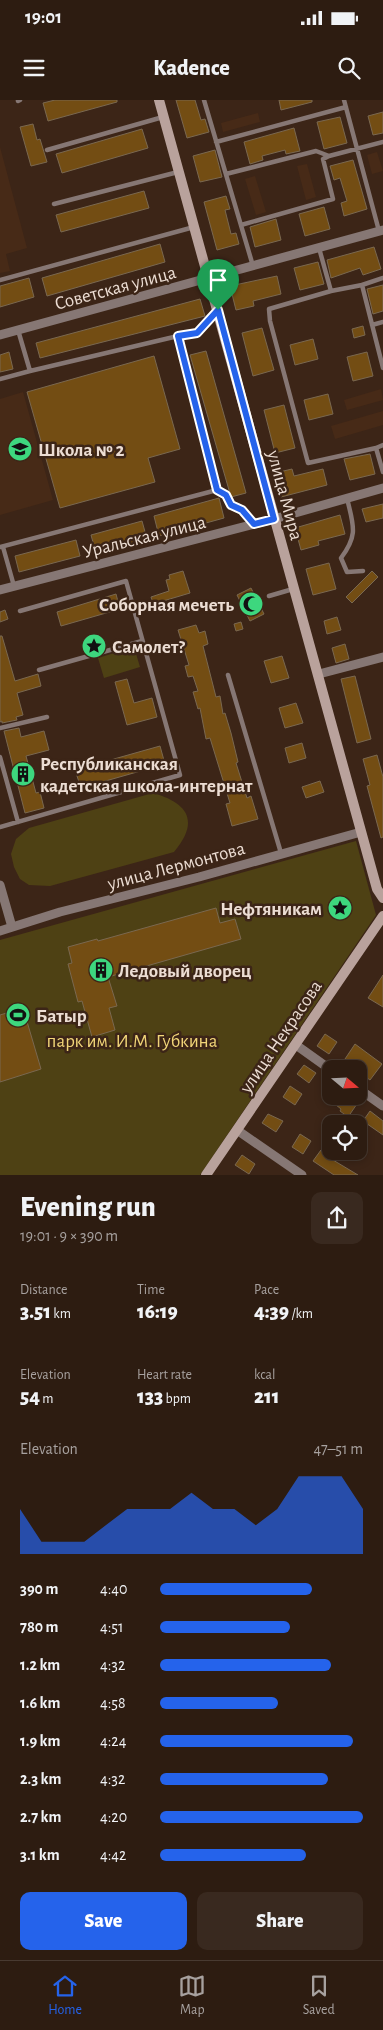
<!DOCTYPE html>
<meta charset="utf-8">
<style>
body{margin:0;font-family:"Alegreya Sans",sans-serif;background:#39291f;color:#f1f3f6;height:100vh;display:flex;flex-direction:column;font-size:19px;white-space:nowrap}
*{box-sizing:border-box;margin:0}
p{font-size:16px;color:#a7a19f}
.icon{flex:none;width:28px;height:28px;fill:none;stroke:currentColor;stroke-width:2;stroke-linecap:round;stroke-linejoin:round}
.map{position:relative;height:1075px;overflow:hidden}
.panel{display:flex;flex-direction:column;background:#2d1c11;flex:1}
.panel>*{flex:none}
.needle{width:32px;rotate:109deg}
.buttons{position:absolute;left:322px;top:960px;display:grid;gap:10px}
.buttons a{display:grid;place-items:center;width:45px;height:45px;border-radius:10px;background:#2d1c11;box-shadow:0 2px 8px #0003,0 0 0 1px #483a31;font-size:25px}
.pin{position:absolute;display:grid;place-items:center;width:42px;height:42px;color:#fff;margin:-51px -21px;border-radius:50% 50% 50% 0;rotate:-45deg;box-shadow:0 0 5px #0007}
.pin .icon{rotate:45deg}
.round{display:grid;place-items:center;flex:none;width:52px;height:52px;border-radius:10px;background:#39291f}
.summary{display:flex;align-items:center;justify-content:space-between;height:85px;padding:0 20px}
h1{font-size:28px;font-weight:800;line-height:38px}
.figures{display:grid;grid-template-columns:repeat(3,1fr);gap:8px;height:85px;padding:5px 20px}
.figures div{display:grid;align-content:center}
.figures b{font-size:21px;font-weight:800}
.figures small{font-size:14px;font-weight:400}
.figures p{font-size:14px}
.chart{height:140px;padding:10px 20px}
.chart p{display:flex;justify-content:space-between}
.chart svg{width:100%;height:90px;margin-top:5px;fill:#2563eb;opacity:.7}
.button{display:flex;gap:10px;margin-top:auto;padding:10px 20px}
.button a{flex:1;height:58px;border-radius:10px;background:#2563eb;color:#fff;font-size:20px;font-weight:800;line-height:58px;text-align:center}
.button a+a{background:#39291f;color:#f1f3f6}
ul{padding:0 20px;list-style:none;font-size:16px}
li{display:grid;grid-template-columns:80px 60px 1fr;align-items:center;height:38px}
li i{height:12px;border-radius:6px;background:#2563eb}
.status{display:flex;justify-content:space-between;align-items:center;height:35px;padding:0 25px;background:#2d1c11;direction:ltr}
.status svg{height:14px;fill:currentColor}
header{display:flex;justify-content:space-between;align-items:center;height:65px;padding:0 20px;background:#2d1c11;font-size:22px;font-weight:800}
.tab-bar{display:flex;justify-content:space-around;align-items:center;height:70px;border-top:1px solid #483a31;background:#2d1c11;font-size:14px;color:#a7a19f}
.tab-bar a{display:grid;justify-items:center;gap:2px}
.tab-bar .on{color:#2563eb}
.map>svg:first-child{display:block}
.built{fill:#472a17}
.green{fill:#4e4114}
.building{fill:#734d13;stroke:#7a6850}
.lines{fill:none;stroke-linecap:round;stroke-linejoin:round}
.lane{stroke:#867774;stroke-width:4.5}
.street{stroke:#867774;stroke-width:9}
.secondary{stroke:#b9a29c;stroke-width:10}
.route-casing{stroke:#fff;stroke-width:10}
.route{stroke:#2563eb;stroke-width:6}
.labels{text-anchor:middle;stroke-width:5;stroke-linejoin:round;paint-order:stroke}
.street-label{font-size:19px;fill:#ecddd3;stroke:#3c2517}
.poi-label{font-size:19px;font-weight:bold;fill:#ecddd3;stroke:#3c2517;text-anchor:start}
.park-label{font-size:19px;fill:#f1d578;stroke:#3c2517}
</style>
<div class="status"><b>19:01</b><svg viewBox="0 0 49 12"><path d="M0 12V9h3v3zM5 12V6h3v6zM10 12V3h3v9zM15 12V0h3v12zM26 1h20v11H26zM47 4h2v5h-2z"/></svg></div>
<header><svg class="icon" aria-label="menu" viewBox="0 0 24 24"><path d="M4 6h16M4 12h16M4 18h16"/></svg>Kadence<svg class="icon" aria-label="search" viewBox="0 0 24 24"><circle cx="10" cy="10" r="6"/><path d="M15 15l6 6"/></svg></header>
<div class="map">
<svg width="383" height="1075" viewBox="0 0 383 1075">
<rect width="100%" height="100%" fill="#3c2517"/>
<path class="built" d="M258,13L260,22L223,32L221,23Z
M0,47L27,148L6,154L10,171L0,173Z
M377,52L383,71L372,74L367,55Z
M307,64L316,97L306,100L297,66Z
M255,76L266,112L256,115L245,79Z
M381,289L383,300L347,310L344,300Z
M23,292L53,400L0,415V299Z
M383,311V325L335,339L331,326Z"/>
<path class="green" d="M134,547L140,567L104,578L98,558Z
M153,693C188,703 200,721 174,752L50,786L29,785L20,779L14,767L11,754L16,739L29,728Z
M356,741L376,815L200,1075H0V840Z"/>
<path class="building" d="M55,0H117V2L48,21L43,3Z
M176,0H195L201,20L205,19L209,32L187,38Z
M279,0H312V2L281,10Z
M383,12V33L373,35L368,16Z
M340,17L347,43L324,49L317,22Z
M33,24L37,40L40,39L47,62L31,66L20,27Z
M294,28L300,51L286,54L285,50L262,56L263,60L250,64L244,42Z
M142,29L148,48L62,73L56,54Z
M215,50L222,77L200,82L193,56Z
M353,60L367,109L344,116L341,103L347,101L340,78L334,80L330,66Z
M144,91L149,108L61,132L56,115Z
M226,96L230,109L225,110L231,134L236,133L239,144L217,150L204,102Z
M324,107L330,129L305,136L299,114Z
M276,119L281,140L255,147L250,127Z
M160,144L165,162L47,196L42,178Z
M374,147L381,169L363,175L360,168L331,178L327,160Z
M318,162L324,184L300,190L294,168Z
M277,176L281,194L253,201L254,206L236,210L230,186Z
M29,178L34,197L0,207V186Z
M383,185V211L373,214L367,189Z
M200,199L205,216L40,258L36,243Z
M363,226L365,235L354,238L352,229Z
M262,228L274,270L253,276L242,233Z
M313,239L318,259L295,265L290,245Z
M206,251L246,393L231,397L190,255Z
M9,252L13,269L0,272V255Z
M367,252L373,276L353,281L347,257Z
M154,256L180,349L148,358L155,382L60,408L27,292Z
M328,294L333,314L309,320L304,300Z
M284,305L295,348L275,353L264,310Z
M370,354L375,374L350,380L344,359Z
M292,369L294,376L323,369L327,385L281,397L275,373Z
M219,398L224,418L159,436L154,416Z
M383,404V418L366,422L362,409Z
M340,415L345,434L318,441L319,445L301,450L295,428Z
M142,421L147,439L96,453L91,435Z
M76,440L80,456L19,472L15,456Z
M329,463L336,489L313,495L306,469Z
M183,471L190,493L153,504L151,497L169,491L166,480L170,479L169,475Z
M372,471L378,477L352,503L346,497Z
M251,488L264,514L250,521L237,495Z
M116,494L120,509L61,526L57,512Z
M5,510L8,519L0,522V512Z
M337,517L341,530L327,534L324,521Z
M241,522L243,529L236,531L234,524Z
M196,525L199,533L205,531L208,544L203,546L216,597L220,596L223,614L225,613L231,633L238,662L236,663L247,698L251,696L258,719L232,726L226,704L230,703L210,638L206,639L200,608L198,609L193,592L198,591L193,576L188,577L185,566L189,565L178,530Z
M0,536H2L15,581L38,574L41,586L17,593L23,615L16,617L17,620L2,623V621L0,622Z
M345,544L349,559L336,563L332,548Z
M282,556L289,578L271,583L264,561Z
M355,576L371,639L357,643L341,579Z
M127,579L134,603L152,598L157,617L127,625L115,582Z
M296,603L303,623L285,628L279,608Z
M19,628L21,637L44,631L49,650L26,656L36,693L40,692L44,708L25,713L4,631Z
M302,643L306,658L289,663L285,648Z
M160,646L165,664L81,688L75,670Z
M377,655L383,677V737L381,738L367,686L370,685L363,659Z
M320,681L324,692L306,698L302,687Z
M216,808L220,823L235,819L241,839L108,877L117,906L109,908L115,930L92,937L82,901L78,902L68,864L72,863L68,847L97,839L98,841Z
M383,875V907L368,898Z
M23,908L41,969L0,982V915Z
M325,934L337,942L329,954L317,946Z
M355,944L382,964L370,980L359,972V969L352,968L343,962Z
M304,965L316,973L309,983L297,974Z
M290,986L302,994L295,1005L283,997Z
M325,996H352L359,1001L348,1017L340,1011L341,1009Z
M370,1011L383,1021V1035L363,1021Z
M268,1014L283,1021L276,1032L262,1023Z
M300,1034L311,1041L303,1054L292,1047Z
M321,1050L333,1060L358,1075H334L313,1061Z
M242,1055L255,1064L249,1074L235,1065Z"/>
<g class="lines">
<path class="lane" d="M204,0L253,166
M344,0L379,131
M18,1L20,0
M216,42L346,7
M47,50L163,17
M226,74L316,51L329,56L383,42
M54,104L178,72
M241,125L333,99L323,59L329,56
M319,148L331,191L269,209L270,221L308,363L376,348L383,372
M0,180L194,127
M362,185L383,178
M331,191L362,185L383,268
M372,225L383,222
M178,236L197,233L217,212
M0,279L30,271
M376,348L383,345
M217,390L226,395L231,405L242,410L254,424
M347,398C353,425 359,434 341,458L347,472L363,471
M0,447L217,390L178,236L30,271L18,230
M3,447L14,486
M269,496L293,489
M39,570L142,541
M228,575L281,753
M0,628L47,617
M0,657L18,722
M0,727L180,675L126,481L20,511"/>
<path class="street" d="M0,235L383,130
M0,490L274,419L383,388
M319,574L383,557
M0,785L12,827
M0,831L60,812L199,777L361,732
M296,945L331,970
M359,989L383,1006
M237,1030L302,1075"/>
<path class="secondary" d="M159,0L377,789L383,798
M206,1075L383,816"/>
</g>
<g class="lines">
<defs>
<path id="route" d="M218,210L274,419L254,424L242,410L231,405L226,395L217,390L178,236L197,233Z"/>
</defs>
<use href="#route" class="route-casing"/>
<use href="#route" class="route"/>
</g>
<defs>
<symbol id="school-disc" viewBox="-11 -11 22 22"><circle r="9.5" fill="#3dd77e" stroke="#3c2517"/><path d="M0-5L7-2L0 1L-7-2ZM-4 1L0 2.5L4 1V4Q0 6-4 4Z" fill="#111"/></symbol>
<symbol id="mosque-disc" viewBox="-11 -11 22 22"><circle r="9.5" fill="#3dd77e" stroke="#3c2517"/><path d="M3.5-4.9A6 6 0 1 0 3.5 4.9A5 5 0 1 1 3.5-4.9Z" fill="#111"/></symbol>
<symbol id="sight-disc" viewBox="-11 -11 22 22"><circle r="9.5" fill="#3dd77e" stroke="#3c2517"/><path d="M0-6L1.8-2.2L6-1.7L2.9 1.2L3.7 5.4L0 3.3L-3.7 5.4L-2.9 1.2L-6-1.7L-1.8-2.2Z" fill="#111"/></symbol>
<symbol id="building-disc" viewBox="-11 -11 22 22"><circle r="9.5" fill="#3dd77e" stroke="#3c2517"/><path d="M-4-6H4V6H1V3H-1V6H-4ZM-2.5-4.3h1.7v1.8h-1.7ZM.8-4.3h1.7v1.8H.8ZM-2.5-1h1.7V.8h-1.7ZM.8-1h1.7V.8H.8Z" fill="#111"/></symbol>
<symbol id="stadium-disc" viewBox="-11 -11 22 22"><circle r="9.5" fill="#3dd77e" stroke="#3c2517"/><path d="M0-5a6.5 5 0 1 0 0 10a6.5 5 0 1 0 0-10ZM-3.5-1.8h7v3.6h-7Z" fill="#111"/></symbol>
</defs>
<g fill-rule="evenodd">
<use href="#school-disc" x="6" y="335" width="28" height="28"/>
<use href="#mosque-disc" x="237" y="490" width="28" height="28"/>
<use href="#sight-disc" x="80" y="532" width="28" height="28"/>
<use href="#building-disc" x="9" y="660" width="28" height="28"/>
<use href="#sight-disc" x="326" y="794" width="28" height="28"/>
<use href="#building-disc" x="87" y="856" width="28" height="28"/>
<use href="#stadium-disc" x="4" y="901" width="28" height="28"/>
</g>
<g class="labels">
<g class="street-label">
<text transform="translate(115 187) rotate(-15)" y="7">Советская улица</text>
<text transform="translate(286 395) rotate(75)" y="7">улица Мира</text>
<text transform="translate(144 436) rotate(-14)" y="7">Уральская улица</text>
<text transform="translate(176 765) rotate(-15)" y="7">улица Лермонтова</text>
<text transform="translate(280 936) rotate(-56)" y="7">улица Некрасова</text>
</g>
<g class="poi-label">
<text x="38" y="356">Школа № 2</text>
<text x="234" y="511" text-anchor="end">Соборная мечеть</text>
<text x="112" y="553">Самолет?</text>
<text x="40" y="670">Республиканская<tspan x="40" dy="22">кадетская школа-интернат</tspan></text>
<text x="322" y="815" text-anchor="end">Нефтяникам</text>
<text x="118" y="877">Ледовый дворец</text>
<text x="36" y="922">Батыр</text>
</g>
<g class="park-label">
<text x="132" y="947">парк им. И.М. Губкина</text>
</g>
</g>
</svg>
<div class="buttons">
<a><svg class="needle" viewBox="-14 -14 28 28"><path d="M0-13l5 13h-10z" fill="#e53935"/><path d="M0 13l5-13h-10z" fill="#a7a19f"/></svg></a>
<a><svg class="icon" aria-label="locate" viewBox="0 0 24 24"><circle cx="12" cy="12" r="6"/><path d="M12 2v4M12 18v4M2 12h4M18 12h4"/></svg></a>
</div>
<div class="pin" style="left:218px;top:210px;background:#1e9e55"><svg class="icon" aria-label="arrive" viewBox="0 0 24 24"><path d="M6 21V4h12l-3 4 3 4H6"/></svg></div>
</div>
<section class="panel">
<div class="summary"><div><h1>Evening run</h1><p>19:01 · 9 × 390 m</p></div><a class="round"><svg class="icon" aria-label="share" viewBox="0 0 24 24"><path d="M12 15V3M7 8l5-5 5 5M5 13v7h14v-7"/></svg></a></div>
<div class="figures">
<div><p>Distance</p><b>3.51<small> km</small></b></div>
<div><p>Time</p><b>16:19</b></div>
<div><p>Pace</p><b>4:39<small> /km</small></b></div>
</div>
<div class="figures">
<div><p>Elevation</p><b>54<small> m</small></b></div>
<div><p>Heart rate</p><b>133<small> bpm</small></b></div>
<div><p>kcal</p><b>211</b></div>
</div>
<div class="chart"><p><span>Elevation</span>47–51 m</p>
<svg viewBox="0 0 160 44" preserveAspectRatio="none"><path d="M0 44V22L10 38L20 38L30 38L40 30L50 22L60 22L70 22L80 14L90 22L100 22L110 30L120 22L130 6L140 6L150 6L160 22V44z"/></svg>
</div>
<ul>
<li><b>390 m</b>4:40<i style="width:75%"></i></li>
<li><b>780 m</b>4:51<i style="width:64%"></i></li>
<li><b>1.2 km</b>4:32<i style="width:84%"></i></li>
<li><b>1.6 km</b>4:58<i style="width:58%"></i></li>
<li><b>1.9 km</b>4:24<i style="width:95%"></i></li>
<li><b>2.3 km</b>4:32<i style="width:83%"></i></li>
<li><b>2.7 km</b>4:20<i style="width:100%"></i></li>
<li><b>3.1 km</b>4:42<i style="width:72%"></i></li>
</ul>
<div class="button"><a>Save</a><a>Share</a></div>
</section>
<nav class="tab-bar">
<a class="on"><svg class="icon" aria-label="home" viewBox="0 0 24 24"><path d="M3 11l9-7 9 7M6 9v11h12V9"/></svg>Home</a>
<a><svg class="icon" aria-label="map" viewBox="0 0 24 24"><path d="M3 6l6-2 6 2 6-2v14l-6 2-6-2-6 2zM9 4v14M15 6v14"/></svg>Map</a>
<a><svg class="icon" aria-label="saved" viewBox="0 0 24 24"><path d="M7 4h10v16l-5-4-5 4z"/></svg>Saved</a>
</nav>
